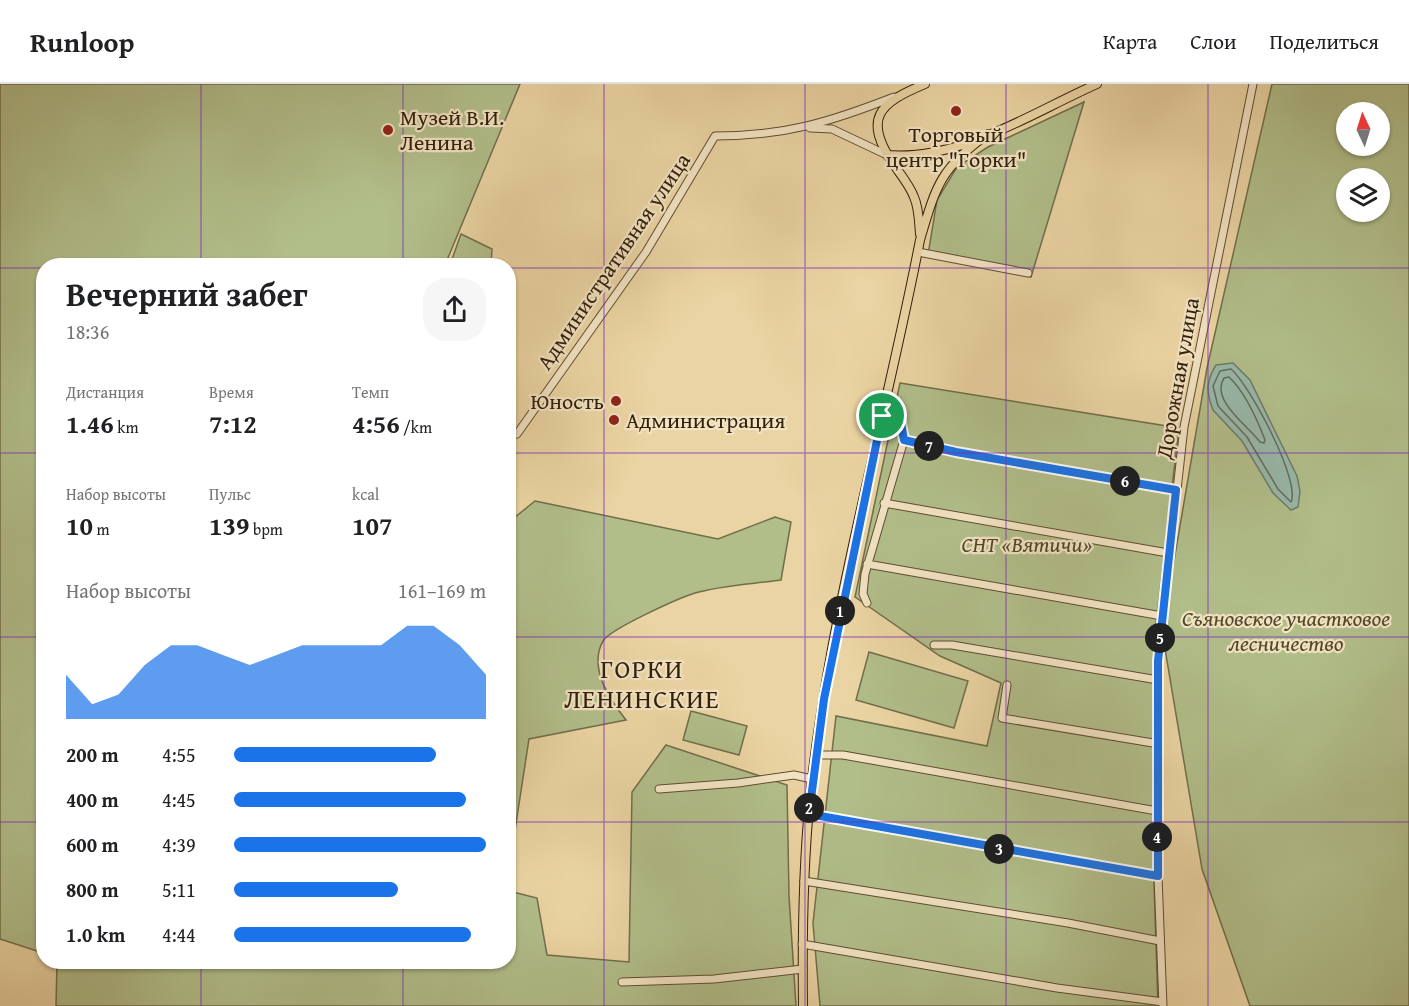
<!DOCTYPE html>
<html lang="ru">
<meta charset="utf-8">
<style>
body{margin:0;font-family:"Gentium Book Plus",serif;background:#f6f6f6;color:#202124;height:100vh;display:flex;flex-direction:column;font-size:22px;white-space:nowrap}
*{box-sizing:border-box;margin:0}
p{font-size:20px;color:#757577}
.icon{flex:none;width:33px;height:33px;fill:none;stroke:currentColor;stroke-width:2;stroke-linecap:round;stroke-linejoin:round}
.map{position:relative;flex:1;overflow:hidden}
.details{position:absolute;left:36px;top:174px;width:480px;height:711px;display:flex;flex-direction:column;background:#fff;border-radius:24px;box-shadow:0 2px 4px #0004}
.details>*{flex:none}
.needle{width:39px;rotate:356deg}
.buttons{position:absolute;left:1336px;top:18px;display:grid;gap:12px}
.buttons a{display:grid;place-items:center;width:54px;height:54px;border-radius:50%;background:#fff;box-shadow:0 2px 4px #0004;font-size:30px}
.pin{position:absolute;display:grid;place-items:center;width:51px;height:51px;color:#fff;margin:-26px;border:3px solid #fff;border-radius:50%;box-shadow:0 2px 6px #0007}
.km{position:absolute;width:30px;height:30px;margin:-15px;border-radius:50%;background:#222;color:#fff;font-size:16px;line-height:30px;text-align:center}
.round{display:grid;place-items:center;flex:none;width:63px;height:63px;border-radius:24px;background:#f6f6f6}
.head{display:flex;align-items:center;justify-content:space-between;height:102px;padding:0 30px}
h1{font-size:33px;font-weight:600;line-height:45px}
.figures{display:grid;grid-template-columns:repeat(3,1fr);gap:9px;height:102px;padding:6px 30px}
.figures div{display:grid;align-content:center}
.figures b{font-size:26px;font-weight:600}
.figures small{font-size:16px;font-weight:400}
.figures p{font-size:16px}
.chart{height:168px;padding:12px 30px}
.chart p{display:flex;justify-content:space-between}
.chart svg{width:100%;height:108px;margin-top:6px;fill:#1a73e8;opacity:.7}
ul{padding:0 30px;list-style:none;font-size:20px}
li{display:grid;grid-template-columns:96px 72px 1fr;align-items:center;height:45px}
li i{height:15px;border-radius:8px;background:#1a73e8}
header{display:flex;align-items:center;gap:36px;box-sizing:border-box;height:84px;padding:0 30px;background:#fff;border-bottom:2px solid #e0e0e0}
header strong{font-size:28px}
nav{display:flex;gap:33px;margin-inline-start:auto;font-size:21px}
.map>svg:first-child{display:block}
.green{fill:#b1be8a;stroke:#706e4a;stroke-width:1.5;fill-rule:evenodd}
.water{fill:#98b8aa;stroke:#6e7b6a;stroke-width:1.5}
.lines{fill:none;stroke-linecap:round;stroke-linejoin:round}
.shore{stroke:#646c5a;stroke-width:1.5}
.minor-casing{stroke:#5f4c30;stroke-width:9}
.major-casing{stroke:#301f09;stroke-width:10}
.minor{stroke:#f2e3c3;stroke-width:7}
.major{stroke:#ebd4a3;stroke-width:8}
.route-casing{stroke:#fff;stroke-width:12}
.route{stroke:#1a73e8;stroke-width:8}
.grid{fill:none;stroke:#7b2cbf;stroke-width:1.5;stroke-opacity:0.55}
.poi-dot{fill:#8f2418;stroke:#f2e3c3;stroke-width:2}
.labels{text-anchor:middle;stroke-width:4.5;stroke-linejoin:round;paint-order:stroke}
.poi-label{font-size:22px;fill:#301f09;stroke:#f2e3c3;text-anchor:start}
.street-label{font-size:22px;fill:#301f09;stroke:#f2e3c3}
.park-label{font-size:22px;font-style:italic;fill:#504729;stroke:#f2e3c3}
.quarter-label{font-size:26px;letter-spacing:1.5px;fill:#301f09;stroke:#f2e3c3}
</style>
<header>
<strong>Runloop</strong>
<nav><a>Карта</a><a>Слои</a><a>Поделиться</a></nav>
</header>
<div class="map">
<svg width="1409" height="922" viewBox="0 0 1409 922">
<rect width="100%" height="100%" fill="#ebd4a3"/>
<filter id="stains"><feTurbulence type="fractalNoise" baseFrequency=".00333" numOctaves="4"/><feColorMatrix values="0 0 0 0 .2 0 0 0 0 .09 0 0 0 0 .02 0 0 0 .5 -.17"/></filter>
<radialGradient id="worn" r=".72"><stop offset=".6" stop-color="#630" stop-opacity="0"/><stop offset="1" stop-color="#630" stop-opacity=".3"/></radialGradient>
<path class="green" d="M0,0H520L445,181L44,182L43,869L0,855Z
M1272,0H1409V922H1250L1202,785L1162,547L1207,284ZM1347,28H1380V62H1347ZM1347,94H1380V128H1347Z
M1084,18L1031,193L928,171L937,116L957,83L988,63Z
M461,150L492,165L491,181H450Z
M900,299L1179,344L1154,557V797L1158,922H820L813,839L836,632L987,662L1001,599L940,572L855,513Z
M535,417L718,455L775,433L791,438L781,496C753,500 722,501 695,509C679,514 610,545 603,557C588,584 610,616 626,636L529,655L509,785V438Z
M869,568L968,597L954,644L856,616Z
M691,627L747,642L739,671L683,656Z
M666,661L787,701L789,812L796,922H56L57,878H508L509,807L537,814L547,871L629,878L632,708Z"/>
<path class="water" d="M1233,279L1250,296L1297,392L1300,407L1298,423L1291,426L1273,409L1242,357L1213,326C1206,308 1206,297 1216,281Z"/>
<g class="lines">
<path class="shore" d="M1231,285C1249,300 1301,397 1291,418L1278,405L1247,353L1218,322L1213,302L1220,287Z
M1229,293C1245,308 1257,335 1265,356L1264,359L1260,358C1248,342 1210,316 1224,294Z"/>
<defs>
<path id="minor" d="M810,44L832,45L887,71
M918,168L1028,189
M517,350L646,168L715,52C785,52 830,38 894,13
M904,356L956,368L1176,406
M884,419L1168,469
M867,480L1162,532
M867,519L863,510L865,490L904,356L901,339L896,334L882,332
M934,561H952L1158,596
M1007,601L1002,634L1159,660
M816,671H843L1157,727
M659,705L738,699L794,691L812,695
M809,730L1158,792
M804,797L1068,839L1160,857
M802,860L1057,904L1163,918
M622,898L714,895L803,885
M1163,922L1158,792V577L1184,343L1253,0"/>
<path id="major" d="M887,71C961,77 1031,29 1097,0
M920,150C919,138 919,124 914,113C910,102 901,91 894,81C862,34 879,19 925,0
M803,922C802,852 803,783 810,713C830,525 884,342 920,156C936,102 940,84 988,50"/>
</defs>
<use href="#minor" class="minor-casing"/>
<use href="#major" class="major-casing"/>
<use href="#minor" class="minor"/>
<use href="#major" class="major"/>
</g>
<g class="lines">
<defs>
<path id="route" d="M882,332L896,334L901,339L904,356L956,368L1176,406L1158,577V792L809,730L824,615Z"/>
</defs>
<use href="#route" class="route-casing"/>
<use href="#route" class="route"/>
</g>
<path class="grid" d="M201,0V182M403,0V182M604,0V922M805,0V922M1006,0V922M1208,0V922M0,184H44M508,184H1409M0,369H44M508,369H1409M0,553H44M508,553H1409M0,738H44M508,738H1409M201,878V922M403,878V922"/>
<g class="poi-dot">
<circle cx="956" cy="27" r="6"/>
<circle cx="388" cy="46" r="6"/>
<circle cx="616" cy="317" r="6"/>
<circle cx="614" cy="336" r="6"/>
</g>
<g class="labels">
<g class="poi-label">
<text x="400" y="41">Музей В.И.<tspan x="400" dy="25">Ленина</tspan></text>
<text x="956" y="58" text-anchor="middle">Торговый<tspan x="956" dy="25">центр "Горки"</tspan></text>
<text x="604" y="325" text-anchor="end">Юность</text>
<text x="626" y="344">Администрация</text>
</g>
<g class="street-label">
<text transform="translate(613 177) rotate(-56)" y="8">Административная улица</text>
<text transform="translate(1177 294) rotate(-80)" y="8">Дорожная улица</text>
</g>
<g class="park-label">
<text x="1027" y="468">СНТ «Вятичи»</text>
<text x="1286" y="542">Съяновское участковое<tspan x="1286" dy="25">лесничество</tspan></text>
</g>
<g class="quarter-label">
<text x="642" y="594">ГОРКИ<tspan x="642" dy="30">ЛЕНИНСКИЕ</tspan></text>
</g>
</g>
<rect width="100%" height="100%" filter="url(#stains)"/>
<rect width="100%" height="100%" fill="url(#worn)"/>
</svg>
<div class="buttons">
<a><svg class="needle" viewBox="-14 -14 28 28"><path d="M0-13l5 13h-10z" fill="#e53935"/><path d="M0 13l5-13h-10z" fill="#757577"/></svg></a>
<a><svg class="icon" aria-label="layers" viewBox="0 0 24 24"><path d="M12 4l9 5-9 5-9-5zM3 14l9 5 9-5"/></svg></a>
</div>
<div class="pin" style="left:882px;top:332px;background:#1e9e55"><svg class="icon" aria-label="arrive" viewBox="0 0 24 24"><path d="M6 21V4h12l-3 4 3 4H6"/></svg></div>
<b class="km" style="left:840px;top:527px">1</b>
<b class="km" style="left:809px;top:724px">2</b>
<b class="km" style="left:999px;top:765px">3</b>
<b class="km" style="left:1157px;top:753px">4</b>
<b class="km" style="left:1160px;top:554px">5</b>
<b class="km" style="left:1125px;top:397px">6</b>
<b class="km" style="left:929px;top:362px">7</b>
<section class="details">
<div class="head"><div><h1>Вечерний забег</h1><p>18:36</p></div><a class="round"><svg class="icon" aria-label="share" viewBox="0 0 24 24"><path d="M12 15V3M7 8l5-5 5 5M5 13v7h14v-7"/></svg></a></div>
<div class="figures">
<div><p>Дистанция</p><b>1.46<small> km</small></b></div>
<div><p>Время</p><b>7:12</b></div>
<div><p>Темп</p><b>4:56<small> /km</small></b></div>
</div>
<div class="figures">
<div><p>Набор высоты</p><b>10<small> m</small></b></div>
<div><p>Пульс</p><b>139<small> bpm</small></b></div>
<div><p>kcal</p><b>107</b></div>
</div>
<div class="chart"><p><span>Набор высоты</span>161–169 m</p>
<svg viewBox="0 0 160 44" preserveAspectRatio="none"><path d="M0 44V26L10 38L20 34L30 22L40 14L50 14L60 18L70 22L80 18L90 14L100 14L110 14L120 14L130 6L140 6L150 14L160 26V44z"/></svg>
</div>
<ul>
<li><b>200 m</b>4:55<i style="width:80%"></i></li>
<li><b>400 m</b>4:45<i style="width:92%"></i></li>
<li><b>600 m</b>4:39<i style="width:100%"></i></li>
<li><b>800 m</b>5:11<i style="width:65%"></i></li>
<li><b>1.0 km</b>4:44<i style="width:94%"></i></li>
</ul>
</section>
</div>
